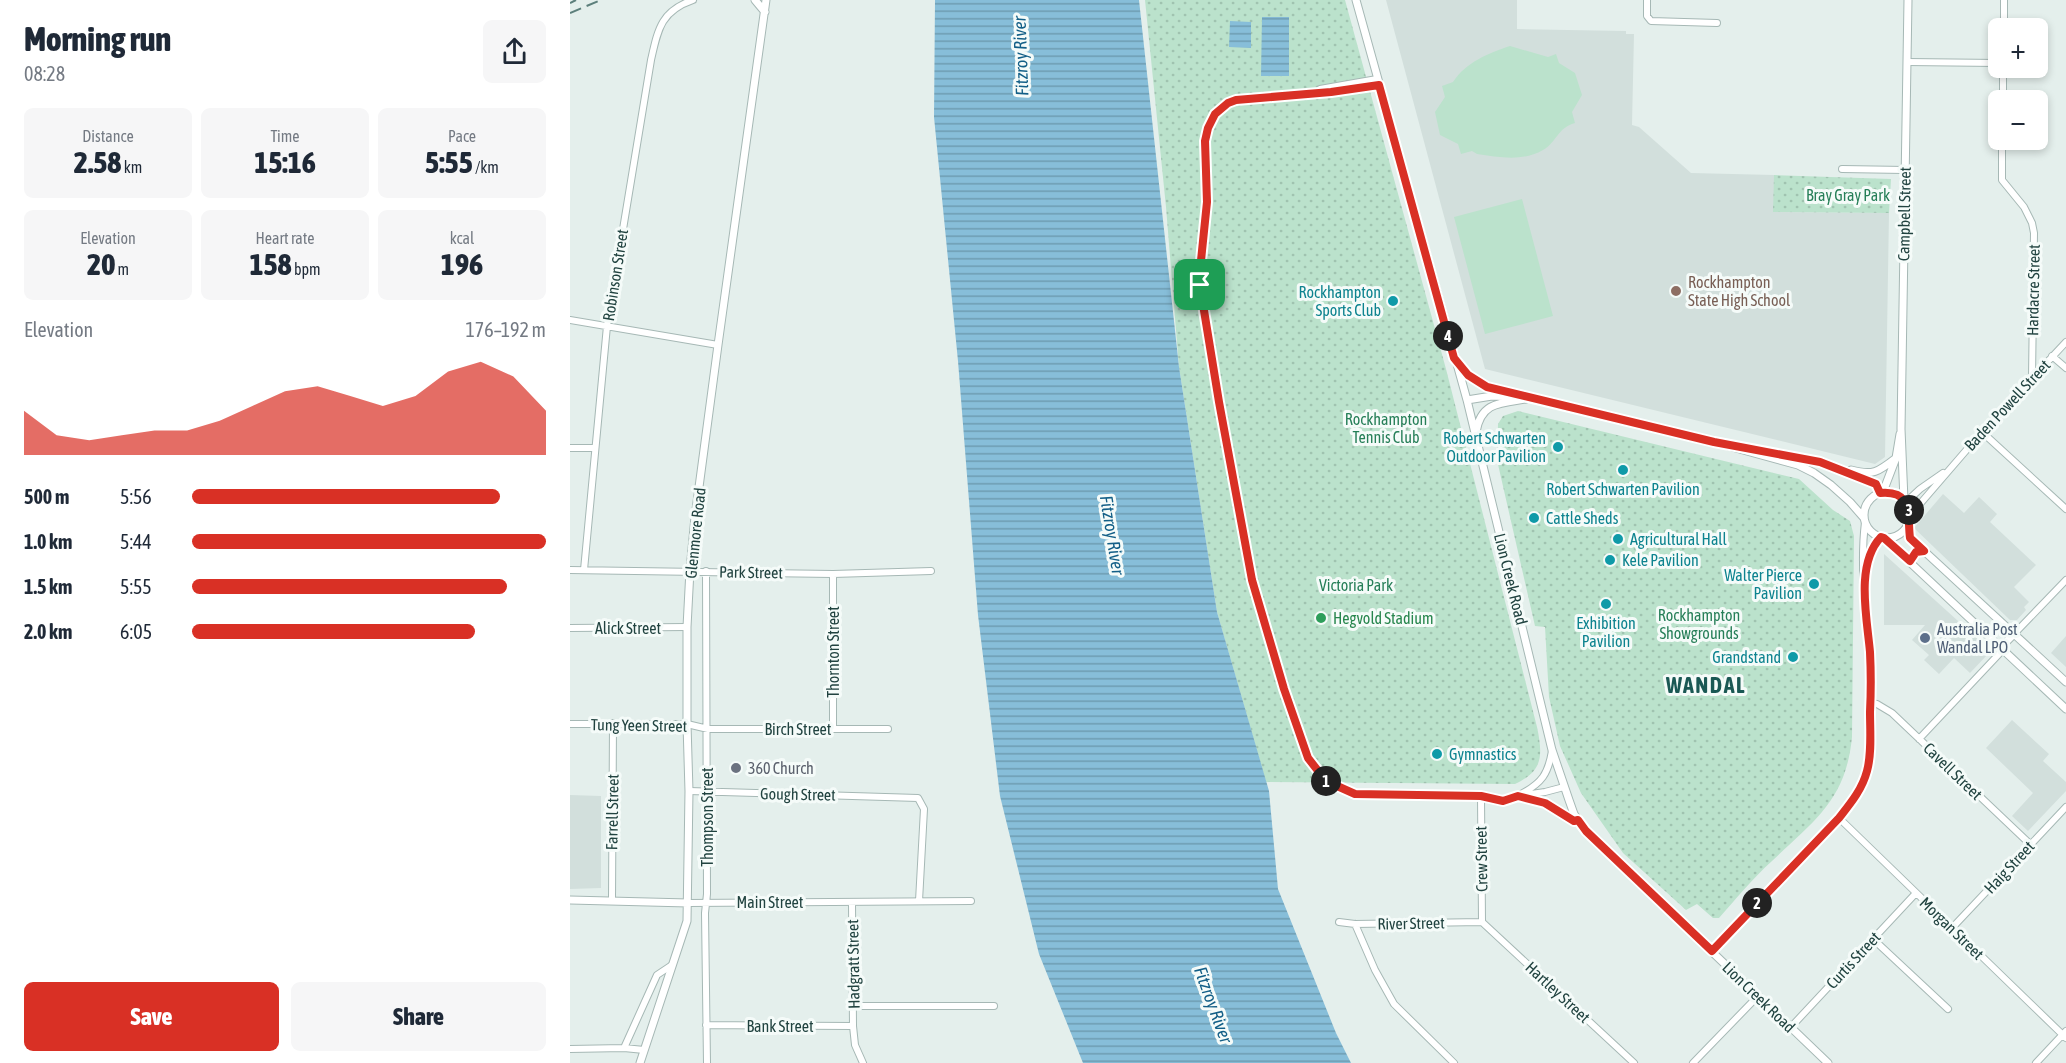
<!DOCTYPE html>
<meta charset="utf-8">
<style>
body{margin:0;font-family:"Asap Condensed",sans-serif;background:#f6f6f7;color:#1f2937;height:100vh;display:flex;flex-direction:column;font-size:22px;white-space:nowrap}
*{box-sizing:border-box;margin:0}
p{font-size:20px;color:#747a83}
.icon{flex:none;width:33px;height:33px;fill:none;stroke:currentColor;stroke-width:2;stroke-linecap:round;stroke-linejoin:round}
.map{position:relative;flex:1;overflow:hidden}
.details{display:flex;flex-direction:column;background:#fff;width:570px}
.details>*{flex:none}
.tools{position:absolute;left:1418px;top:18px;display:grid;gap:12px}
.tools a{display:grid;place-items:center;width:60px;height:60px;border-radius:9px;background:#fff;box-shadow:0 3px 9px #0003;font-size:30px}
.pin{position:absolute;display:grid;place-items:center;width:51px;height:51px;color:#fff;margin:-26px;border-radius:12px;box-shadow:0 3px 9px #0006}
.km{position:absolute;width:30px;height:30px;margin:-15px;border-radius:50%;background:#222;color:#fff;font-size:16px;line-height:30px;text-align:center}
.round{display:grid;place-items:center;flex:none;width:63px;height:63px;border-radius:9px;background:#f6f6f7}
.headline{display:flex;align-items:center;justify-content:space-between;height:102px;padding:0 24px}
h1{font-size:33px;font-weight:800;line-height:45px}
.stats{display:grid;grid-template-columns:repeat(3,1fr);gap:9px;height:102px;padding:6px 24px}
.stats div{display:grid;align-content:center;border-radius:9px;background:#f6f6f7;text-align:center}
.stats b{font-size:30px;font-weight:800}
.stats small{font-size:16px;font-weight:400}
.stats p{font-size:16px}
.chart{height:168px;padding:12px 24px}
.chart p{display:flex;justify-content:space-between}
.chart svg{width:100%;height:108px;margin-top:6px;fill:#d93025;opacity:.7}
.cta{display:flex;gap:12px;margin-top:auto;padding:12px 24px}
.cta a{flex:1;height:69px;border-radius:9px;background:#d93025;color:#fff;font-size:24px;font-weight:800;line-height:69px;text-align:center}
.cta a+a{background:#f6f6f7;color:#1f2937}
ul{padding:0 24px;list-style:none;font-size:20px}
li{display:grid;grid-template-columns:96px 72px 1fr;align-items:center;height:45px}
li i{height:15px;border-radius:8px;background:#d93025}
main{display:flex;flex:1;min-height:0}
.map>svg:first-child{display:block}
.built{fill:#d2dfdc}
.grass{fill:#bbe2cc}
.park{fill:url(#park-dots)}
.water{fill:url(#water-rules)}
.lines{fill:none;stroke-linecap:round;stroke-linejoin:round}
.minor-casing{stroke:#a6b8b5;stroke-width:8}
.tertiary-casing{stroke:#a6b8b5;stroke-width:9}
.minor{stroke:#fff;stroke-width:6}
.tertiary{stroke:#fff;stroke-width:7}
.rail{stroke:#5c7f7b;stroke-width:2;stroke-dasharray:12 6;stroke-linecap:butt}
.route-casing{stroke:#fff;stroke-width:12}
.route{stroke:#d93025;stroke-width:8}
.education-dot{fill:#8d6e63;stroke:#f5fbf9;stroke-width:2}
.culture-dot{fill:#0f9aa8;stroke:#f5fbf9;stroke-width:2}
.leisure-dot{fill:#2e9e5b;stroke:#f5fbf9;stroke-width:2}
.service-dot{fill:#5c6f8a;stroke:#f5fbf9;stroke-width:2}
.worship-dot{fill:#6b7280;stroke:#f5fbf9;stroke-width:2}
.labels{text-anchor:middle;stroke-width:6;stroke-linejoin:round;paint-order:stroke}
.park-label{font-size:16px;fill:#267f58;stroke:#f5fbf9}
.street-label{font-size:16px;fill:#214340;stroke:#f5fbf9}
.education-label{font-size:16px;fill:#785e54;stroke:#f5fbf9;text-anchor:start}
.culture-label{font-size:16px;fill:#0d838f;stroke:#f5fbf9;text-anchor:end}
.leisure-label{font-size:16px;fill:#27864d;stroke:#f5fbf9;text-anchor:start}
.service-label{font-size:16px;fill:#4e5e75;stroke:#f5fbf9;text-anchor:start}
.worship-label{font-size:16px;fill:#5b616d;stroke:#f5fbf9;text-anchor:start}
.water-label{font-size:18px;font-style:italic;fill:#135f87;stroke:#f5fbf9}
.district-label{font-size:22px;font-weight:bold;letter-spacing:1.5px;fill:#1a5854;stroke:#f5fbf9}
</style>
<main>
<section class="details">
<div class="headline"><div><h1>Morning run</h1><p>08:28</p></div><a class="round"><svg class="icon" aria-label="share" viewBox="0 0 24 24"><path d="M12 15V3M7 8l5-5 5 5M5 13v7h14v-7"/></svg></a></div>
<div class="stats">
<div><p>Distance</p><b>2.58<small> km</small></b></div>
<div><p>Time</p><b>15:16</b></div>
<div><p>Pace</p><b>5:55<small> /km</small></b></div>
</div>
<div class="stats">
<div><p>Elevation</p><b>20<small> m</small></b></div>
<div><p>Heart rate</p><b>158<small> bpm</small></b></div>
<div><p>kcal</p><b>196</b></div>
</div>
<div class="chart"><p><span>Elevation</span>176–192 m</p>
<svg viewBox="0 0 160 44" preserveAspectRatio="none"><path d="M0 44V26L10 36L20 38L30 36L40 34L50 34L60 30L70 24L80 18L90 16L100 20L110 24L120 20L130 10L140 6L150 12L160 26V44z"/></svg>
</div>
<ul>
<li><b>500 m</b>5:56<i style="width:87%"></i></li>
<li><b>1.0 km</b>5:44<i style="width:100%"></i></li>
<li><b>1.5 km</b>5:55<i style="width:89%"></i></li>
<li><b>2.0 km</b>6:05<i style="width:80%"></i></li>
</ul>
<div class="cta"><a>Save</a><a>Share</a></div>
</section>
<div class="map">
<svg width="1496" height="1063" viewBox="0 0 1496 1063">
<defs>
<pattern id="park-dots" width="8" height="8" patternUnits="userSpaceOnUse" patternTransform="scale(1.5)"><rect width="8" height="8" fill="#bbe2cc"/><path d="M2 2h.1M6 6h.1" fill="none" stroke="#a0c3b0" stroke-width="1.8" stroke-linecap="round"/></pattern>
<pattern id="water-rules" width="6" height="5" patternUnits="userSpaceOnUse" patternTransform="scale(1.5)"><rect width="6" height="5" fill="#87bed9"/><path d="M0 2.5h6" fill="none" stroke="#6e9cb1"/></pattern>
</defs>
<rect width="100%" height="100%" fill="#e4efec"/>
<path class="built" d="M816,0H947V29L1056,31V34H1064L1062,125L1069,127L1121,173L1204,175V212L1319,213L1315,457L1305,464L915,369Z
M1373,494L1394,513L1409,497L1427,514L1420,522L1466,565L1444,587L1459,602L1454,607L1456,610L1447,620H1440L1344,528Z
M1314,554L1419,649V653L1400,673L1384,658L1369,674L1354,660L1359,655L1342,640L1355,625H1314Z
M1496,636V667L1481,653Z
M1442,720L1479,754L1473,761L1496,782V791L1458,831L1442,816L1463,793L1416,748Z
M0,795L31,796V888L0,889Z"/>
<path class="grass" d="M940,46L978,57L986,54L989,63L1005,73L1012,95L1002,112L1005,123C987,128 987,142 973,150C952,162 929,157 907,154L902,151L891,154L888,144L870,135L865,112L875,97L872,86L883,82C896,62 919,53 940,46Z
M952,199L983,316L915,334L884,217Z"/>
<path class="park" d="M575,0H775L876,369L967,727C973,756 973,771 945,784L696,782L647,612L609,367L596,207Z
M1204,175L1321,179L1319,213L1203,212Z
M948,411L1229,479L1263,510L1280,521L1284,536L1282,737C1276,800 1245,820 1202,861C1183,878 1166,899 1149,918H1143L1127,904L1116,910L1053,853L1011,793L990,746L979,697L975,627L965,626L927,460L928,424L933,416Z"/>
<path class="water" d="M365,0H569L609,367L647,612L699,791L708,889L766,1033L781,1063H513L469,954L430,796L408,615L388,361L364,117Z
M692,17H719V76H691Z
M660,21L681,22V48L659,47Z"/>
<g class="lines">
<defs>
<path id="minor" d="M1077,0V16L1081,21L1147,23
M1434,28V0
M1337,62L1428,63
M809,85L761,91L666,100L645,114L638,128L635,141L637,202L629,280L649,402L684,584L714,689L738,757L756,781L785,794L911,796L933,801L948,796L975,792L994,787
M750,89L807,79
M1433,100V68
M1432,140V180L1454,207L1462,223L1464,233L1462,378
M1272,169L1335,170
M0,320L148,345
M1482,356L1496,368
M1412,432L1496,509
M0,448H25
M1336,502L1350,489L1373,473
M1339,520L1343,512L1412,432L1496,342
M1339,561L1346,552L1354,551
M0,570L263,574L361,571
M14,570L37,326L81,60C88,29 91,11 123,0
M136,571L137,894L135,913L137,1063
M1295,580C1299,563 1298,550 1311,537
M0,628L117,627
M1444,634L1496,580
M1300,703L1307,704L1322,713L1461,845
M0,724H117L138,729H318
M263,729V574
M1349,739L1429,654L1431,647
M119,791L348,798L354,809L349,901
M951,794C972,783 978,774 982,751
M911,796L912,922
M955,797L975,803L1004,821L1008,820
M1269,818L1496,1038
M42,900L43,723
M118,903L401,901
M282,903L283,1026L285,1045L293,1063
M769,922L785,924L912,922
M912,922L1064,1063
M785,924L805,970L824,1004L884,1063
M1382,928L1496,807
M1303,939L1378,1009
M1142,951L1269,818C1280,804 1292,789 1297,771C1302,752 1300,731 1300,711C1301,692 1302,671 1300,651C1295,608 1290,565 1295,522
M283,1006H424
M136,1025L283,1026
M1221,1027L1346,893
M54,1048L87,975L102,965
M0,1049L54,1048L74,1050
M1123,1063L1187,997
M1466,1063L1496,1031"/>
<path id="tertiary" d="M185,0L195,12
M786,0L897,400L982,750L999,800L1004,814L1016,831L1258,1063
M888,362L898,374L917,387L1144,442L1228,465L1244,473L1261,485L1280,502L1294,518
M897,400L922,396L944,397
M906,432C911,402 930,403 956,399
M1196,452L1250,462L1306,484L1310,493
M1281,470C1303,476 1308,472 1326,458
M1313,492L1326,458L1330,434
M1294 515a23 23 0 1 1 46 0a23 23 0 1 1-46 0Z
M1334,500L1331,429L1338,0
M1338,523L1340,538L1496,682
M1314,538L1496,709
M1431,647L1444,634
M0,900L118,903
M70,1063L117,921L119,791L117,724V627L120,570L125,517L148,345L196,0"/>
</defs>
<use href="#minor" class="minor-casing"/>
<use href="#tertiary" class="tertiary-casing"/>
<use href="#minor" class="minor"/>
<use href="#tertiary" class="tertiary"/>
<path class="rail" d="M0,3L6,0
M0,13L31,0"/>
</g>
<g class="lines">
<defs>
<path id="route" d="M809,85L884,358L898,375L917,387L1144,442L1250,462L1306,484L1310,493C1344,490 1337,515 1340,538L1354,551L1346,552L1340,561L1314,538L1311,537C1285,564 1297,618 1300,652C1301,672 1301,692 1300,712C1300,731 1302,753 1297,771C1292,790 1280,804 1269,818L1142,951L1016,831L1008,820L1004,821L975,803L948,796L933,801L911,796L785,794L756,781L738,758L714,689L682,580L649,402L629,280L637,202L635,141L638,128L645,114L658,103L666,100L761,92Z"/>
</defs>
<use href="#route" class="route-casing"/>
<use href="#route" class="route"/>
</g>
<circle class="education-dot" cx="1106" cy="291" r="6"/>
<g class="culture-dot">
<circle cx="823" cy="301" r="6"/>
<circle cx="988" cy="447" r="6"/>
<circle cx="1053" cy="470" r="6"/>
<circle cx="964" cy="518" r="6"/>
<circle cx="1048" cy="539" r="6"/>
<circle cx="1040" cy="560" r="6"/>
<circle cx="1244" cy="584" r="6"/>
<circle cx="1036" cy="604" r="6"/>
<circle cx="1223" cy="657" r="6"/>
<circle cx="867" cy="754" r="6"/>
</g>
<circle class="leisure-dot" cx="751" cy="618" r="6"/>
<circle class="service-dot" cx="1355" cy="638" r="6"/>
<circle class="worship-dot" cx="166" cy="768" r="6"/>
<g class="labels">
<g class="park-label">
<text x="1278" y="201">Bray Gray Park</text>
<text x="816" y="425">Rockhampton<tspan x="816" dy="18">Tennis Club</tspan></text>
<text x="786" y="591">Victoria Park</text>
<text x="1129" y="621">Rockhampton<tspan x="1129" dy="18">Showgrounds</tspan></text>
</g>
<g class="street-label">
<text transform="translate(1334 214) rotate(-89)" y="6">Campbell Street</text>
<text transform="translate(45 275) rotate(-81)" y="6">Robinson Street</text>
<text transform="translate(1463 290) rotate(-89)" y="6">Hardacre Street</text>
<text transform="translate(1437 405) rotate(-47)" y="6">Baden Powell Street</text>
<text transform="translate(125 533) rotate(-84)" y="6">Glenmore Road</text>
<text transform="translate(181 572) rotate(1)" y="6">Park Street</text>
<text transform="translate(941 579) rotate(76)" y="6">Lion Creek Road</text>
<text x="58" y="634">Alick Street</text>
<text transform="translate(263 652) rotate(-90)" y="6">Thornton Street</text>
<text transform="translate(69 725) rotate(1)" y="6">Tung Yeen Street</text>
<text x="228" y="735">Birch Street</text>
<text transform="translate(1383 771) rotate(44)" y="6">Cavell Street</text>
<text transform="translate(228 794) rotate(1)" y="6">Gough Street</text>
<text transform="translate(42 812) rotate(-89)" y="6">Farrell Street</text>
<text transform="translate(137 817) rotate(-90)" y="6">Thompson Street</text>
<text transform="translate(911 859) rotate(-91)" y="6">Crew Street</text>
<text transform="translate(1439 867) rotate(-47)" y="6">Haig Street</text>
<text x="200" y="908">Main Street</text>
<text transform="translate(841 923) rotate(-1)" y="6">River Street</text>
<text transform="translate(1382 928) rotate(44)" y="6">Morgan Street</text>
<text transform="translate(1283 960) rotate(-47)" y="6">Curtis Street</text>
<text transform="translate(283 964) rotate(-91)" y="6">Hadgratt Street</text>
<text transform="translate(988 992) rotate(43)" y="6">Hartley Street</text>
<text transform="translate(1189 997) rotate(44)" y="6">Lion Creek Road</text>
<text x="210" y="1032">Bank Street</text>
</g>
<g class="education-label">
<text x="1118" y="288">Rockhampton<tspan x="1118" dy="18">State High School</tspan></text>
</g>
<g class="culture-label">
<text x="811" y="298">Rockhampton<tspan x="811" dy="18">Sports Club</tspan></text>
<text x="976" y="444">Robert Schwarten<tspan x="976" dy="18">Outdoor Pavilion</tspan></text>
<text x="1053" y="495" text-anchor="middle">Robert Schwarten Pavilion</text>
<text x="976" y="524" text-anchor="start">Cattle Sheds</text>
<text x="1060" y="545" text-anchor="start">Agricultural Hall</text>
<text x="1052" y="566" text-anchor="start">Kele Pavilion</text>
<text x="1232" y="581">Walter Pierce<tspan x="1232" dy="18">Pavilion</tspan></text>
<text x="1036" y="629" text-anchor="middle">Exhibition<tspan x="1036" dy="18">Pavilion</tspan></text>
<text x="1211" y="663">Grandstand</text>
<text x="879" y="760" text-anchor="start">Gymnastics</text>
</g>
<g class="leisure-label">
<text x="763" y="624">Hegvold Stadium</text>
</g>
<g class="service-label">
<text x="1367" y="635">Australia Post<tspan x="1367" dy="18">Wandal LPO</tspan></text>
</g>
<g class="worship-label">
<text x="178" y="774">360 Church</text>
</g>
<g class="water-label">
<text transform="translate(451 56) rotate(-92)" y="6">Fitzroy River</text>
<text transform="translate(542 535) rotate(81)" y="6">Fitzroy River</text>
<text transform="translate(643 1005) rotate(70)" y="6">Fitzroy River</text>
</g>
<g class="district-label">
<text x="1136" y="693">WANDAL</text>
</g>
</g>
</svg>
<div class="tools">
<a>+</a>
<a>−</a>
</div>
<div class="pin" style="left:630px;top:285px;background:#1e9e55"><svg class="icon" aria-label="arrive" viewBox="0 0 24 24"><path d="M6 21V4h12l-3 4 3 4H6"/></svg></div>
<b class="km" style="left:756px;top:781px">1</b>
<b class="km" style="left:1187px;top:903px">2</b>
<b class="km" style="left:1339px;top:510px">3</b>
<b class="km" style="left:878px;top:336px">4</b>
</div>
</main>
